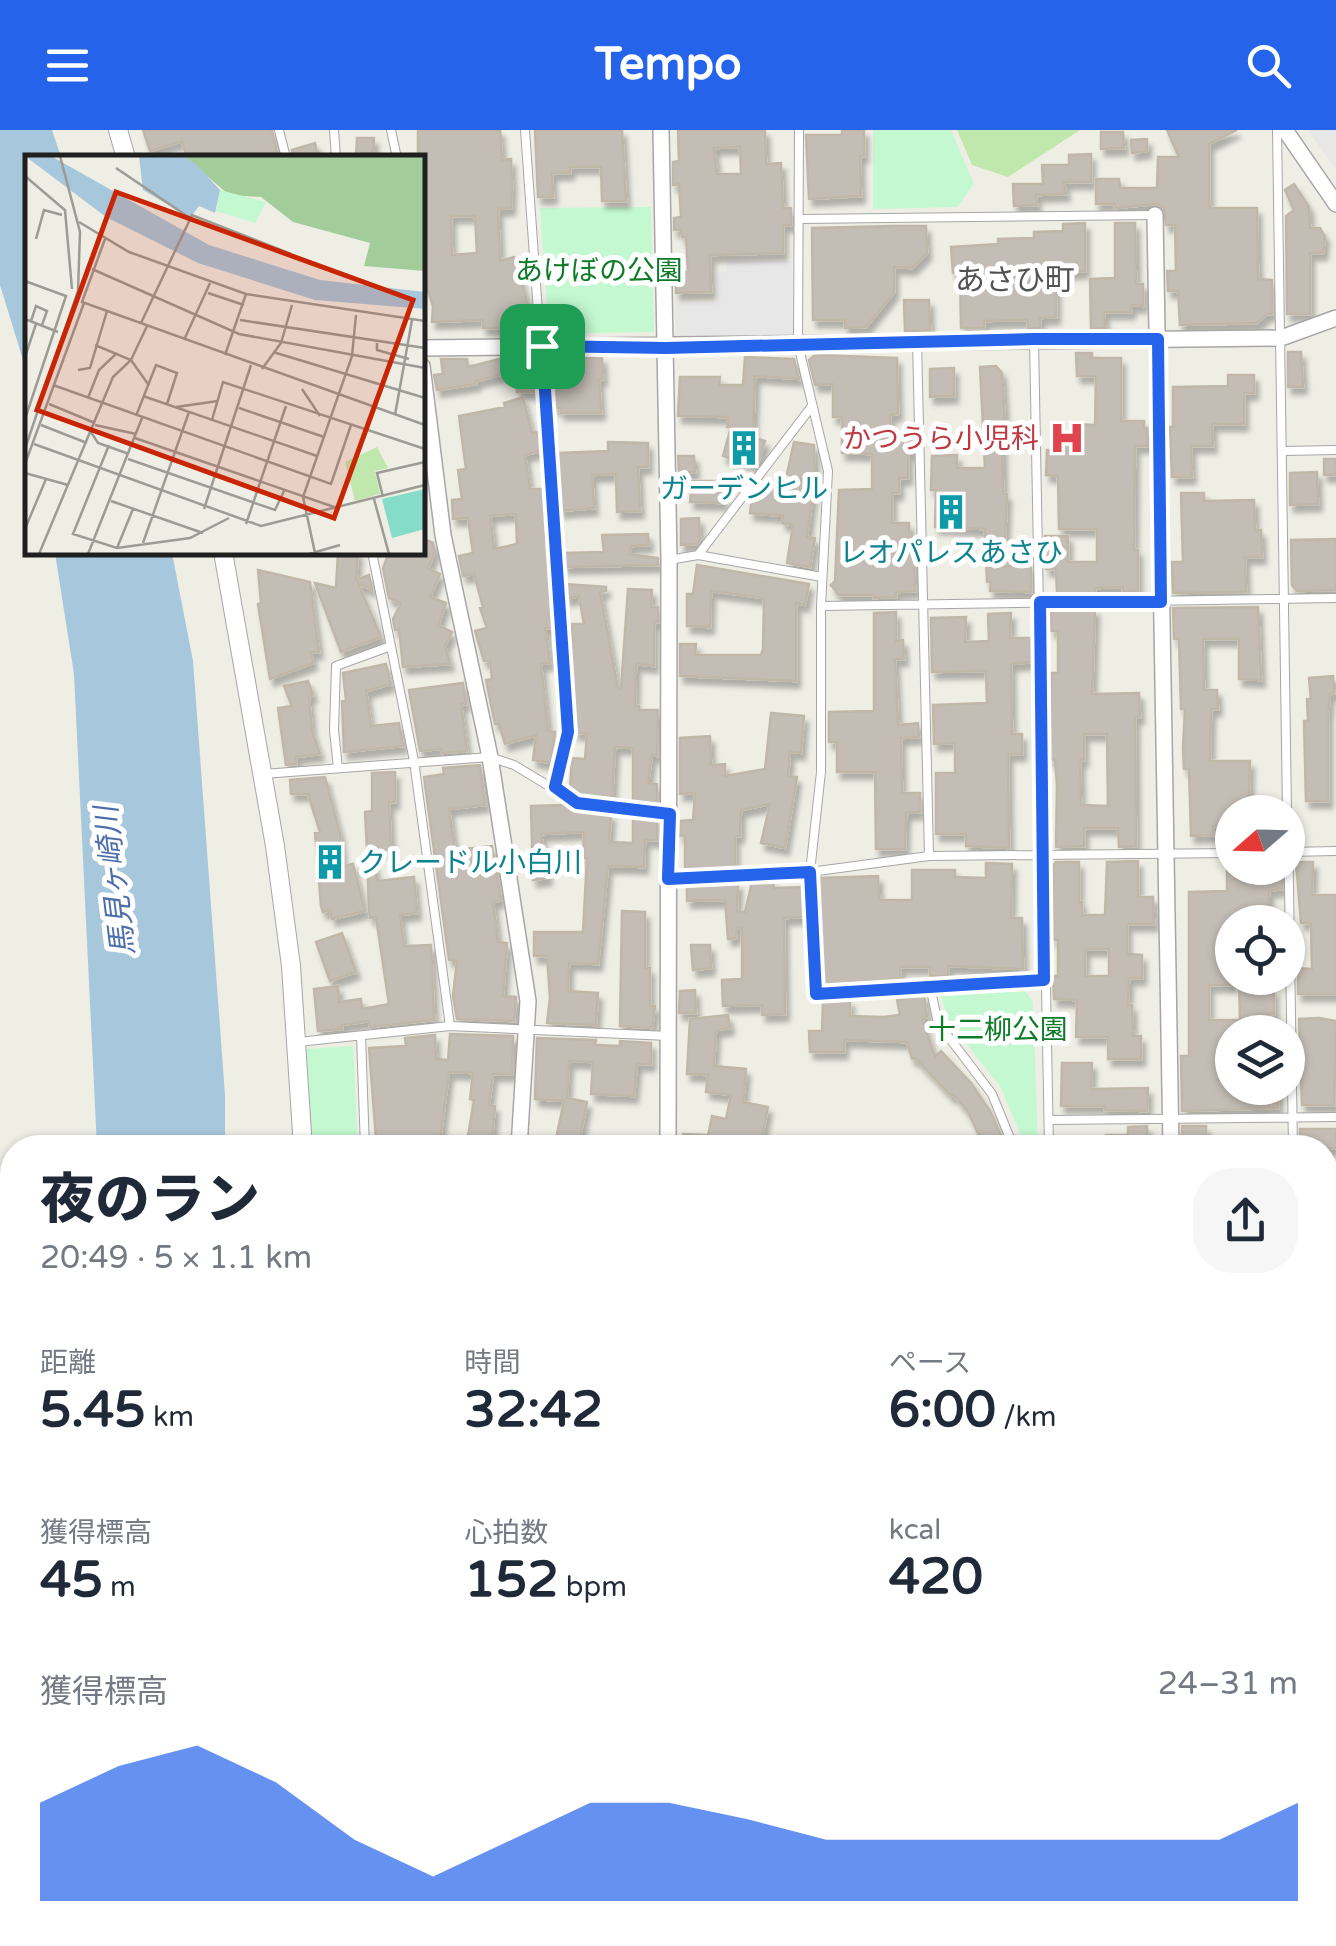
<!DOCTYPE html>
<html lang="ja">
<meta charset="utf-8">
<style>
body{margin:0;font-family:"Varela Round","Noto Sans JP",sans-serif;background:#f6f6f7;color:#1f2937;height:100vh;display:flex;flex-direction:column;font-size:38px;white-space:nowrap}
*{box-sizing:border-box;margin:0}
p{font-size:32px;color:#747a83}
.icon{flex:none;width:55px;height:55px;fill:none;stroke:currentColor;stroke-width:2;stroke-linecap:round;stroke-linejoin:round}
.map{position:relative;flex:1;overflow:hidden}
.panel{position:absolute;left:0px;top:1005px;width:1338px;height:812px;display:flex;flex-direction:column;background:#fff;border-radius:40px 40px 0 0;box-shadow:0 2px 8px #0004}
.panel>*{flex:none}
.needle{width:65px;rotate:250deg}
.buttons{position:absolute;left:1215px;top:665px;display:grid;gap:20px}
.buttons a{display:grid;place-items:center;width:90px;height:90px;border-radius:50%;background:#fff;box-shadow:0 2px 8px #0004;font-size:50px}
.pin{position:absolute;display:grid;place-items:center;width:85px;height:85px;color:#fff;margin:-42px;border-radius:20px;box-shadow:0 5px 15px #0006}
.round{display:grid;place-items:center;flex:none;width:105px;height:105px;border-radius:40px;background:#f6f6f7}
.head{display:flex;align-items:center;justify-content:space-between;height:170px;padding:0 40px}
h1{font-size:55px;font-weight:800;line-height:75px}
.figures{display:grid;grid-template-columns:repeat(3,1fr);gap:15px;height:170px;padding:10px 40px}
.figures div{display:grid;align-content:center}
.figures b{font-size:50px;font-weight:800}
.figures small{font-size:28px;font-weight:400}
.figures p{font-size:28px}
.chart{height:280px;padding:20px 40px}
.chart p{display:flex;justify-content:space-between}
.chart svg{width:100%;height:180px;margin-top:10px;fill:#2563eb;opacity:.7}
header{display:flex;justify-content:space-between;align-items:center;height:130px;padding:0 40px;background:#2563eb;color:#fff;font-size:45px;font-weight:800}
.map>svg:first-child{display:block}
.grass{fill:#c0e8ac}
.park{fill:#c3f8d0}
.parking{fill:#e7e7e7}
.water{fill:#a7c7dc}
.building{fill:#c4bdb5;stroke:#c1b7a8;stroke-width:2.5;fill-rule:evenodd;filter:url(#shadow)}
.lines{fill:none;stroke-linecap:round;stroke-linejoin:round}
.minor-tunnel{stroke:#c5c5bd;stroke-width:15;stroke-dasharray:15 8;stroke-linecap:butt}
.service-casing{stroke:#a6a6a6;stroke-width:10}
.minor-casing{stroke:#a6a6a6;stroke-width:18}
.tertiary-casing{stroke:#a6a6a6;stroke-width:20}
.trunk-casing{stroke:#d62948;stroke-width:28}
.service{stroke:#fff;stroke-width:8}
.minor{stroke:#fff;stroke-width:15}
.tertiary{stroke:#fff;stroke-width:18}
.trunk{stroke:#efb898;stroke-width:25}
.trunk-bridge-casing{stroke:#d62948;stroke-width:28;stroke-linecap:butt}
.trunk-bridge{stroke:#efb898;stroke-width:25}
.route-casing{stroke:#fff;stroke-width:20}
.route{stroke:#2563eb;stroke-width:12}
.labels{text-anchor:middle;stroke-width:10;stroke-linejoin:round;paint-order:stroke}
.park-label{font-size:28px;fill:#0e7b29;stroke:#fff}
.health-label{font-size:28px;fill:#be3a42;stroke:#fff;text-anchor:end}
.culture-label{font-size:28px;fill:#0d838f;stroke:#fff}
.neighbourhood-label{font-size:30px;fill:#525252;stroke:#fff}
.water-label{font-size:30px;font-style:italic;fill:#4d6dac;stroke:#fff}
.inset-road{fill:none;stroke:#9c9b96;stroke-width:2.5}
.view{fill:#c82505;fill-opacity:0.15;stroke:#c82505;stroke-width:5}
.inset-edge{fill:none;stroke:#1f1f1f;stroke-width:5}
</style>
<header><svg class="icon" aria-label="menu" viewBox="0 0 24 24"><path d="M4 6h16M4 12h16M4 18h16"/></svg>Tempo<svg class="icon" aria-label="search" viewBox="0 0 24 24"><circle cx="10" cy="10" r="6"/><path d="M15 15l6 6"/></svg></header>
<div class="map">
<svg width="1336" height="1816" viewBox="0 0 1336 1816">
<defs>
<filter id="shadow"><feDropShadow dx="4" dy="7" stdDeviation="2.5" flood-color="#0004"/></filter>
</defs>
<rect width="100%" height="100%" fill="#efeee5"/>
<path class="grass" d="M957,0H1080L1008,47L972,35Z"/>
<path class="park" d="M873,0H951L974,54L957,77L873,79Z
M651,77L654,202L549,204L540,78Z
M1025,861L1033,872L1038,1017H1026L1000,956L949,892L940,863Z
M353,916L358,1017H310L305,919Z"/>
<path class="parking" d="M1308,0H1336V40Z
M727,131H792L793,206L676,207L675,173L717,172V142L726,141Z"/>
<path class="water" d="M0,0H52L61,27L28,28L27,243L0,155Z
M55,423H172L193,531L225,965V1017H97L74,544Z
M32,1805H157L155,1816H30Z"/>
<path class="building" d="M143,0H272L278,28H187L182,11L150,21Z
M418,0H500L502,30L511,29L512,56L511,78L498,79L500,131L514,127L530,182L502,193V198H483V190L432,192L433,176L422,142V28H418ZM451,86H475L477,123L452,125Z
M535,0H622L626,71H602L601,37H570V43H552L553,67H538Z
M678,0H765L766,34L781,33L783,78H791V95H783V123L710,125L711,162L676,163V142H688L686,107H682L681,100H674V88L681,87L679,54L673,55V32L679,31ZM740,17L741,44H717L714,18Z
M842,0H864V26H860L861,66L809,69L806,5H842Z
M1167,0H1237L1209,14V74L1211,78H1257L1258,149L1272,150V184H1267L1257,193L1180,195L1178,161H1168L1167,141H1176L1175,95H1166L1164,78L1156,74L1115,78V74H1096V49H1119L1120,58H1157L1158,27H1179Z
M1101,2H1123L1124,18L1101,19Z
M357,8H374L373,28H356Z
M1147,9V21L1132,23L1131,10Z
M315,13L318,28H293L292,20Z
M1091,24V52H1064L1066,64L1036,65L1037,75L1014,76L1013,54H1043L1042,35H1069V25Z
M1294,54L1309,77L1310,98H1320L1325,107L1323,123H1310V184H1287L1286,86L1294,80L1285,60Z
M1085,93V141L1056,143V187L1040,188V198L1028,199V190L984,191V198H961L960,142L953,143L951,117L998,114V109L1034,108V102L1063,101V94Z
M1115,93H1135L1136,154H1143V176L1132,175L1131,182H1104L1105,198L1091,199L1090,149L1115,148Z
M893,96H926L927,123L912,138L894,137V162L866,197L845,198V190H813L812,98Z
M904,170H929L930,201H905Z
M1288,222H1301L1303,257H1288Z
M1076,223H1092V228H1121V291H1144V298H1147L1148,316H1135L1134,420H1138V461H1123V457L1095,458V464L1057,463L1056,439H1046L1045,406H1068V432H1097V399H1059L1058,346L1046,345L1047,320H1059V302H1077V294L1095,295L1096,246H1077Z
M815,225L897,228L898,284L890,285V311L912,310V323L908,324V348H899V363H892V393H909L910,425H914L915,461L896,462V467L874,468V465H839L831,455L835,451L839,360L872,359V324L842,323V287H833V254L815,255L809,230Z
M602,227L603,249H599L601,283H561L560,278H554L549,230Z
M745,227L794,229L799,249L755,246L753,307L765,311L757,336L723,326L731,297H727L728,287L678,286L680,247H720L719,255H743Z
M503,228H534L536,262H517L516,241L476,251V254L437,260L434,245L443,244L441,229H467L468,237Z
M996,236L1002,243L1005,294H1002L1003,364H1007L1004,436L1031,435V462L990,461L991,452H987L985,399L935,397L936,360H931L932,326L957,325V338H985L980,237Z
M954,238V266L930,267V239Z
M1228,245H1254V263H1244V294H1212L1213,316H1191L1192,347H1172L1170,297H1173V257L1228,256Z
M523,267L532,303L538,302L540,310V321L525,325L530,359H543L553,498H545L550,533L541,534L548,601L555,602L551,633L533,630L536,605L505,614L499,594H495L486,550L492,549L490,531H484L475,501L487,498L480,478L483,477L474,444L463,446L459,426L473,423L468,388L453,389L452,370L462,369L458,340L466,339L459,286L505,277L504,273ZM516,384L517,414L494,419L490,386Z
M608,312L648,313V337H638L640,381L617,382L616,344L592,345L594,378L560,381L558,323L608,321Z
M794,312L814,315L815,349L807,407L815,408L810,437L787,433L793,395L782,393L783,386L750,383L752,366L757,361L768,362L770,350H804L787,344Z
M678,326H694L695,342L679,343Z
M1324,329H1336V345H1324Z
M1317,342L1318,374L1290,375V343Z
M692,351H723V373L690,372Z
M1181,363H1204V371L1254,370L1255,400H1261L1262,427H1245L1246,462L1173,463L1172,432H1183Z
M699,388L700,410L697,414L681,415V389Z
M648,404L649,415L631,416L630,424L658,428V435L564,437L563,423L604,422L602,405Z
M422,408L433,413L435,422L428,438L440,444L430,467L446,473L438,495L452,502L445,516L450,534L403,537L399,499L395,500L393,489L401,473L389,468L383,438L389,422H422Z
M1336,409V460L1297,461L1292,455L1291,410Z
M338,422H358L356,450L369,445L372,460L358,453L381,507L341,522L315,453L336,458Z
M697,435L809,454L805,475L796,473V551L680,546V514H696L695,525H761L763,519L764,468L711,461L710,497L687,496V464H693Z
M258,440L310,452L319,522H311L313,533L270,549L258,474L261,473Z
M565,454L606,457V461L600,462L618,559H621L628,459L652,460L651,477H658V492H654V536L636,534L635,576H639V580H658L657,626L652,625L648,653L657,654V674L633,672V618L615,617L612,669L579,666L570,660L572,628L585,629L587,603H575L572,532V494H584L579,466L566,469Z
M1258,477L1261,550L1239,549V509H1203L1204,560H1217L1218,579H1211L1210,631H1250L1249,668H1268V682H1232V695L1213,696V705L1191,706L1189,639H1184L1183,618L1185,579H1181L1179,509H1174L1173,478Z
M1095,479L1092,564L1139,563L1140,587H1135L1136,716L1119,717L1118,698H1084V716L1056,717L1057,655L1055,630H1050V614L1051,543H1058V501H1051V481ZM1084,604H1107L1108,676L1081,675L1080,630H1084Z
M896,482V511L903,510L904,529H895L898,595L918,593L919,607L901,608L902,663H920V682L906,683L905,719H876L875,642H837V612H829V582L874,581V483Z
M1011,483L1010,508H1032V532L1011,534L1012,604H1022V624H1008L1009,718L966,716V704H936V643H955V613L934,614L933,575L987,573L986,541L932,542L931,488L966,487L965,512L989,511L988,484Z
M386,534L391,554L366,561L371,596L399,593L403,616L344,622L342,571L346,570L343,543Z
M1333,546L1334,563L1330,564L1328,586V671H1306L1304,591H1308L1307,569H1311L1309,548Z
M308,551L313,565L309,567L312,601L320,624L296,627V634L286,635L278,578L292,576L284,556Z
M463,553L466,574H461L467,621L442,623L441,619L420,621L409,560Z
M771,583L804,586L801,623L790,622L788,646L797,647L785,718L761,713L770,674L741,680L740,706H735V738L685,741V706H680V691L693,690L695,663L680,664V608L710,606L711,635L725,634V646L765,639Z
M480,635L485,675L449,679L455,720L492,716L501,770L493,772L498,812L507,813L503,866L516,867L514,891L457,889L453,866L457,831L449,830L424,647L444,644L443,638Z
M395,642V672H389L391,720L367,721L365,682L372,681V643Z
M325,647L340,704L343,736L353,734L365,781L332,789L330,780L323,782L321,776L315,703L320,702L308,664H291L290,650Z
M565,675L576,680L611,684L609,712L633,713V687L657,689V710H645L644,737L608,736L598,834L569,833L568,861L598,863L596,895L547,893L550,868L547,826H534V802H583L587,728H583L584,702L541,704L548,748L533,750L531,676Z
M372,727L378,751L414,747L417,783L400,785L404,816L431,815L434,890L370,897L369,891L342,895V899L318,901L314,859L338,856L339,872L361,869L362,879L389,874L376,787L370,788L369,780L367,728Z
M1138,731V767H1153L1154,794H1127V824L1142,825V848H1129L1128,875H1132L1133,906H1141V929H1108V907H1076L1077,870L1054,869L1053,846H1058V810H1053V736L1056,732H1079V772H1082V785H1105L1107,732ZM1085,819H1109V846H1085Z
M1296,732H1313L1312,765H1336V864H1298V838L1312,839L1311,793H1301Z
M986,733L1012,734L1011,788H1022L1023,839L948,836V846H930V837H900V851L851,852V855L824,857L819,748L878,746L879,770H912V740H955V747L986,748Z
M1227,738H1281L1282,759L1269,761L1268,792H1232V855H1209V890H1240L1239,848H1259L1258,860H1274V884H1256V902H1232V912H1220V947L1227,948L1226,958H1278V978L1182,981L1181,926H1189V762L1227,761Z
M773,751L774,758L803,757L805,787L784,788L785,884L762,885V875L723,876L722,850L742,849V797L737,798L736,808L728,809L725,770L687,771V756L738,753L737,781L745,782L752,752Z
M622,781L645,782V838H650V876H655L652,898L620,896Z
M342,803L356,842L330,851L316,812Z
M691,815H710L711,838L693,840Z
M695,860L696,883H679L680,861Z
M924,865L927,887L922,888L935,927L941,921L971,953L990,981L1004,1012L985,1018L968,982L953,964L951,966L915,928L912,929L907,912L844,910V922H810L809,901H822L823,872L850,870V886L883,887L900,885L897,870Z
M728,885L730,898L716,900L714,936L746,939L743,972L768,977L760,1017L708,1006L712,986L726,989L731,965L706,962L708,945L687,944L690,889Z
M1319,888L1336,891L1334,975H1302L1299,889Z
M450,904L513,906L512,944H493L489,975L495,976L491,1018H466L474,970L470,969L473,943L449,942L439,1018H410L412,1007L376,1009L369,918L406,916L405,908L435,905L436,929L448,930Z
M537,908L596,910L595,915L620,916V911L651,913V934H637L634,966L591,964L593,932L569,931L567,968L587,972L578,1018H554L564,971L535,969Z
M1062,933H1092L1091,959L1148,958L1147,981L1105,980V976H1061Z
M1147,996L1148,1018H1106V1005H1128V997Z
M1182,996H1206V1018H1182Z
M1300,999H1336V1018H1300Z
M683,1004L707,1005L706,1018H682Z"/>
<g class="lines">
<path class="minor-tunnel" d="M1167,1816L1168,1805"/>
<defs>
<path id="service" d="M279,0L286,28
M334,0L336,28
M391,0L397,28
M525,0L568,602L555,657
M799,0L798,214L828,341L821,476V642L810,742L816,865L1044,850
M1277,0L1287,682
M800,89L1155,85
M1034,209L1049,1018
M917,211L929,726
M1284,321L1336,320
M372,422L414,631L450,896
M698,425L812,276
M669,430L698,425L822,447
M821,476L1336,468
M338,638L334,600L336,536L391,516
M263,644L490,627L514,635L577,673L669,683
M1288,690L1293,1018
M1288,722L1336,721
M668,749L810,742L929,726L1232,723
M930,856L938,893L992,964L1014,1018
M361,906L365,1018
M298,912L450,896L668,906
M1049,990L1336,987
M0,1367L12,1369
M1325,1477L1336,1478
M1325,1763H1336"/>
<path id="minor" d="M661,0L669,430L668,1018
M1285,0L1336,74
M1155,85L1171,1018
M422,218L1281,208L1336,188
M422,236L443,405L490,627L528,871L519,1018
M1325,1231H1336"/>
<path id="tertiary" d="M118,0L126,28
M223,422L275,716L291,836L303,1018
M271,1816L273,1805"/>
<path id="trunk" d="M1325,1802H1336
M573,1816L648,1808
M670,1816L742,1805
M941,1816H1137"/>
</defs>
<use href="#service" class="service-casing"/>
<use href="#minor" class="minor-casing"/>
<use href="#tertiary" class="tertiary-casing"/>
<use href="#trunk" class="trunk-casing"/>
<use href="#service" class="service"/>
<use href="#minor" class="minor"/>
<use href="#tertiary" class="tertiary"/>
<use href="#trunk" class="trunk"/>
<defs>
<path id="trunk-bridge" d="M648,1808L673,1805"/>
</defs>
<use href="#trunk-bridge" class="trunk-bridge-casing"/>
<use href="#trunk-bridge" class="trunk-bridge"/>
</g>
<g class="lines">
<defs>
<path id="route" d="M1034,209H1158L1161,472H1040L1044,850L816,864L810,742L668,749L670,684L577,673L555,657L568,602L542,216L666,218Z"/>
</defs>
<use href="#route" class="route-casing"/>
<use href="#route" class="route"/>
</g>
<defs>
<symbol id="hospital-bare" viewBox="-9 -9 18 18"><path d="M-5-5h3v3.5h4V-5h3V5h-3V1.5h-4V5h-3Z" fill="#e0444e" stroke="#fff" stroke-width="2.5" paint-order="stroke"/></symbol>
<symbol id="building-bare" viewBox="-9 -9 18 18"><path d="M-4-6H4V6H1V3H-1V6H-4ZM-2.5-4.3h1.7v1.8h-1.7ZM.8-4.3h1.7v1.8H.8ZM-2.5-1h1.7V.8h-1.7ZM.8-1h1.7V.8H.8Z" fill="#0f9aa8" stroke="#fff" stroke-width="2.5" paint-order="stroke"/></symbol>
</defs>
<g fill-rule="evenodd">
<use href="#hospital-bare" x="1042" y="283" width="50" height="50"/>
<use href="#building-bare" x="719" y="293" width="50" height="50"/>
<use href="#building-bare" x="926" y="357" width="50" height="50"/>
<use href="#building-bare" x="305" y="707" width="50" height="50"/>
</g>
<g class="labels">
<g class="park-label">
<text x="599" y="150">あけぼの公園</text>
<text x="998" y="909">十二柳公園</text>
</g>
<g class="health-label">
<text x="1039" y="318">かつうら小児科</text>
</g>
<g class="culture-label">
<text x="744" y="368">ガーデンヒル</text>
<text x="951" y="432">レオパレスあさひ</text>
<text x="358" y="742" text-anchor="start">クレードル小白川</text>
</g>
<g class="neighbourhood-label">
<text x="1015" y="160">あさひ町</text>
</g>
<g class="water-label">
<text transform="translate(115 751) rotate(-97)" y="10">馬見ヶ崎川</text>
</g>
</g>
<g transform="translate(25 25)">
<rect width="400" height="400" fill="#efeee5"/>
<path d="M352,292L363,313L350,316L355,339L330,346L320,307Z" fill="#c0e8ac"/>
<path d="M159,1H400V116L339,111L345,88L268,67L236,42L204,40Z" fill="#a2cd9b"/>
<path d="M195,35L241,47L230,68L191,56Z" fill="#c3f8d0"/>
<path d="M400,334V374L367,383L357,344Z" fill="#85dcc9"/>
<path d="M0,1H26L184,90L295,125L400,137V154L290,145L173,108L81,62ZM114,1H159L172,10L195,35L190,58L174,51L165,63L118,35Z" fill="#a7c7dc"/>
<path class="inset-road" d="M91,13L165,63M0,21L41,56M40,55L47,134M54,67L104,97L221,139L400,166M11,84L19,55L37,60M80,84L57,147L400,270M67,114L214,179L400,213M0,126L41,141L0,264M183,138L219,150M0,164L33,177M215,165L400,193M6,166L11,151L22,156L17,170M116,168L167,60L266,99M159,185L185,128M352,188V195L384,204M70,190L106,205L123,229M248,197L400,243M200,200L221,139M0,202L11,169M237,214L256,188L267,150M53,215L65,213L82,156M28,230L306,329L326,270M277,234L295,261M118,241L292,301M63,243L74,215L92,198M24,249L70,268M151,252L193,246M214,253L299,282M370,260L387,165M111,261L131,210L152,218L142,249M187,265L198,227L400,294M16,270L62,288M70,270L111,279M66,277L73,288L104,299M110,283L312,353M9,289L236,371L400,330M84,290L48,379L92,393L165,383L204,363M0,294L53,136L55,77L35,1M103,304L250,355L259,336M0,309L59,148M0,318L43,330M358,342L352,318L400,307M349,344L364,399M86,346L178,378M179,354L226,210M221,369L261,251M0,374L21,324M118,388L164,257M92,393L108,354M290,398L278,342L327,201L331,160M14,399L88,222L106,205L122,171M63,399L117,263M284,399L315,390"/>
<path class="view" d="M91,37L388,145L309,363L12,255Z"/>
<rect width="400" height="400" class="inset-edge"/>
</g>
</svg>
<div class="buttons">
<a><svg class="needle" viewBox="-14 -14 28 28"><path d="M0-13l5 13h-10z" fill="#e53935"/><path d="M0 13l5-13h-10z" fill="#747a83"/></svg></a>
<a><svg class="icon" aria-label="locate" viewBox="0 0 24 24"><circle cx="12" cy="12" r="6"/><path d="M12 2v4M12 18v4M2 12h4M18 12h4"/></svg></a>
<a><svg class="icon" aria-label="layers" viewBox="0 0 24 24"><path d="M12 4l9 5-9 5-9-5zM3 14l9 5 9-5"/></svg></a>
</div>
<div class="pin" style="left:542px;top:216px;background:#1e9e55"><svg class="icon" aria-label="arrive" viewBox="0 0 24 24"><path d="M6 21V4h12l-3 4 3 4H6"/></svg></div>
<section class="panel">
<div class="head"><div><h1>夜のラン</h1><p>20:49 · 5 × 1.1 km</p></div><a class="round"><svg class="icon" aria-label="share" viewBox="0 0 24 24"><path d="M12 15V3M7 8l5-5 5 5M5 13v7h14v-7"/></svg></a></div>
<div class="figures">
<div><p>距離</p><b>5.45<small> km</small></b></div>
<div><p>時間</p><b>32:42</b></div>
<div><p>ペース</p><b>6:00<small> /km</small></b></div>
</div>
<div class="figures">
<div><p>獲得標高</p><b>45<small> m</small></b></div>
<div><p>心拍数</p><b>152<small> bpm</small></b></div>
<div><p>kcal</p><b>420</b></div>
</div>
<div class="chart"><p><span>獲得標高</span>24–31 m</p>
<svg viewBox="0 0 160 44" preserveAspectRatio="none"><path d="M0 44V20L10 11L20 6L30 15L40 29L50 38L60 29L70 20L80 20L90 24L100 29L110 29L120 29L130 29L140 29L150 29L160 20V44z"/></svg>
</div>
</section>
</div>
